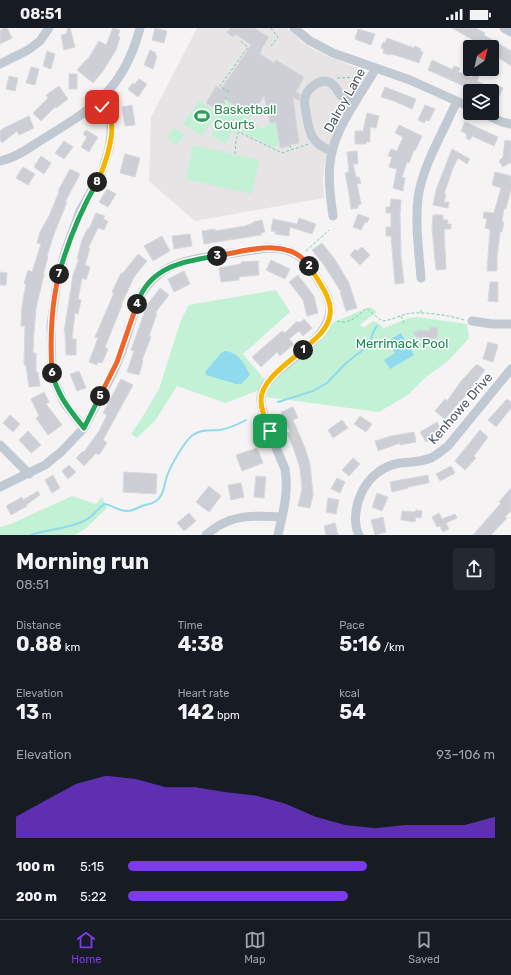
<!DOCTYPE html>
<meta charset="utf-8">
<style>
body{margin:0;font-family:Rubik,sans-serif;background:#242831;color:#f1f3f6;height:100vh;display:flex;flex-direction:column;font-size:15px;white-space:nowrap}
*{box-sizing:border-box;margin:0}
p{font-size:13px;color:#9ea1a6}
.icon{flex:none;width:22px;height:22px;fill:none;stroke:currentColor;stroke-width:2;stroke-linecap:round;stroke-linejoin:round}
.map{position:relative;height:507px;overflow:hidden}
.side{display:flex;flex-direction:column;background:#171b24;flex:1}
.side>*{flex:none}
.needle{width:26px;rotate:34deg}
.tools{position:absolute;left:463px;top:12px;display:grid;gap:8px}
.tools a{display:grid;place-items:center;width:36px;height:36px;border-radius:4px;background:#171b24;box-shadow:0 2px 6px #0003;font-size:20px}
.pin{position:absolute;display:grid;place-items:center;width:34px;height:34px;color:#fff;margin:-17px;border-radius:8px;box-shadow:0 2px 6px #0006}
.km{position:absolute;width:20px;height:20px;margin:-10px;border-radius:50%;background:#222;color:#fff;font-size:11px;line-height:20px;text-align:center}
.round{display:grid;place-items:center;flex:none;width:42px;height:42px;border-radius:4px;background:#242831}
.overview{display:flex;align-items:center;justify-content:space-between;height:68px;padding:0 16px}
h1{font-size:22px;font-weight:700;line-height:30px}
.metrics{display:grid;grid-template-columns:repeat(3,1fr);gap:6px;height:68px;padding:4px 16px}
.metrics div{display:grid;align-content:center}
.metrics b{font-size:20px;font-weight:700}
.metrics small{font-size:11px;font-weight:400}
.metrics p{font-size:11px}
.chart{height:112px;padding:8px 16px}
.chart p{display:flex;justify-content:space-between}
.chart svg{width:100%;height:72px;margin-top:4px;fill:#7c3aed;opacity:.7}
ul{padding:0 16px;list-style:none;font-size:13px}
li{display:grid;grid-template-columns:64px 48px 1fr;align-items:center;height:30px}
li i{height:10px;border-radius:5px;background:#7c3aed}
.status{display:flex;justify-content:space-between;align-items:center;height:28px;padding:0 20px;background:#171b24;direction:ltr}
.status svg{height:11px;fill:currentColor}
.tabs{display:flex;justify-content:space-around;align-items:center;height:56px;border-top:1px solid #363941;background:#171b24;font-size:11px;color:#9ea1a6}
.tabs a{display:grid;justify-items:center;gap:2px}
.tabs .current{color:#7c3aed}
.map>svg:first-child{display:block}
.education{fill:#e6e4e5}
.green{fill:#c3f1d5}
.water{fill:#90daee}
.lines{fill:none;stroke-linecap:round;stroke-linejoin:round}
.stream{stroke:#90daee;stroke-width:2}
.building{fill:#cdcfd5;stroke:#d7d9de}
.path{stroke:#7ad0a6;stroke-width:1;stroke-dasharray:3 2;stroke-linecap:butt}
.minor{stroke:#c1cad2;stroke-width:9}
.split-1-casing{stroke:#fff;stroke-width:8}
.split-2-casing{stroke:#fff;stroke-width:8}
.split-3-casing{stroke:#fff;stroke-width:8}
.split-4-casing{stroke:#fff;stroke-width:8}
.split-5-casing{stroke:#fff;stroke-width:8}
.split-6-casing{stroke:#fff;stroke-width:8}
.split-7-casing{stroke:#fff;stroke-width:8}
.split-8-casing{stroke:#fff;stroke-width:8}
.split-9-casing{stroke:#fff;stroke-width:8}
.split-1{stroke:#f5b400;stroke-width:5}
.split-2{stroke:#f5b400;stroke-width:5}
.split-3{stroke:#f0652b;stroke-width:5}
.split-4{stroke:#22a559;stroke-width:5}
.split-5{stroke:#f0652b;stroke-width:5}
.split-6{stroke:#22a559;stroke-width:5}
.split-7{stroke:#f0652b;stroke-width:5}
.split-8{stroke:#22a559;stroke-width:5}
.split-9{stroke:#f5b400;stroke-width:5}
.labels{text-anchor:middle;stroke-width:3;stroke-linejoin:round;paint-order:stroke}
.street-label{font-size:13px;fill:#4a5661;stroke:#fff}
.leisure-label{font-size:13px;fill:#27864d;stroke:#fff;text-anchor:start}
.park-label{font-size:13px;fill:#17864f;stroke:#fff}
</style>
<div class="status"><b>08:51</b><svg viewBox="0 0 49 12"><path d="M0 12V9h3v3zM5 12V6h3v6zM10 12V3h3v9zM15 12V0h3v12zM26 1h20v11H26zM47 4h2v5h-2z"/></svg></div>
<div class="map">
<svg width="511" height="507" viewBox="0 0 511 507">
<rect width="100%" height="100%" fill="#f5f3f3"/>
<path class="education" d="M197,0H287L301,13L311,20L325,27L360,41L365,44V50L332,108L324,139L323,153L324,170L195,193L149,153L151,89Z"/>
<path class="green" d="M227,72L250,87L244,97L247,100L251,94L264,101L266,97L276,94L279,114L275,120L240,103L237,107L232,104L225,116L211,107L218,96L213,92L202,108L183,96L199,73L218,85Z
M174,100L185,106L177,117L167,110Z
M193,117L259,132L252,166L186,151Z
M276,262L290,284L243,326L265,352L259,362L225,375L177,358L155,393L137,410L131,406L145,385L159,361L181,292L189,277Z
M370,279L377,284L363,294L360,297L364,300L373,293L378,295L384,300L409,290L417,289L467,296L469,310L447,334L427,348L409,366L379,384L266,369C270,343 320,324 332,295Z
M72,468L96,476L102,469L107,480L86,500L75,507H0V499L11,496Z"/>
<path class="water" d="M401,305L414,327L390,341L384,332L395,325L388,313Z
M225,323C238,324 245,336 250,347L241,356H236L206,347L205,344L221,325Z"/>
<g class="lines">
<path class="stream" d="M278,374L313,363L327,355L346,335L368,318C373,311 370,306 377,298
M31,507C48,501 68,501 84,493C92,489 97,482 104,476C113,477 118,483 127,483C133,483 137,480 142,478C146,476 151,477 156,473C164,468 164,457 167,448C170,439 185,412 193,407C201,401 211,403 220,402C230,400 237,397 246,392"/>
</g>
<path class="building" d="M4,0H7L12,10L0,16V2Z
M68,0H70L75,19L64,22L61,7L66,6Z
M113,0L120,2L118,8L120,9L116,22L103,43L93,55L77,42L87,31H88L99,13L106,17Z
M155,0L167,3L164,15L152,12Z
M230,0H254L269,9L261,22H262L260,26L274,35L276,32L304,49L296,64L300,66L299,73L293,69L299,115L289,117V118L280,120L276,94L270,95L264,68L251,88L225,71L221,76L220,75L216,81L206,75L216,58L221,61L251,17L237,7H235L233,9L227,5Z
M452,0H476L485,5L484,7L511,23V38L492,25V19H481L482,17Z
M358,1L375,6L371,17L355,11Z
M387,10L414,20L415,18L421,21L420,23L423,24L419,35L395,27L391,26L390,27L383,25L384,21L381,20L383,14L385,15Z
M150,22L156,25L155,27L157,28L153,41L144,37Z
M47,23L55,26L51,41L43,38Z
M432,32L451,41H453L454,38L460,40L458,44L472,50L473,46L479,49L477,53L496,62L498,58L503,60L497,73L492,71V63H475L428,42Z
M31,39L39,41L35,57L26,55Z
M69,46H77V61H69Z
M9,48L18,50L15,63L6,61Z
M139,51L147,56L138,69L128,61L133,55L134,57Z
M59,58L68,71L56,80L55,79L41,93L33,85L48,70L46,67Z
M385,59L416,71L412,81L394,73L381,69Z
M132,77L135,97L125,98L122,79Z
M425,77L435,81L429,93L426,92L424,95L418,92Z
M367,85L379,88L376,100L370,99V114H366V116H355V103H363Z
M29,88L34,100L19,107L17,103L2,115L0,112V103L4,100Z
M465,94L498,109L494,118L472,108L470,112L466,110L467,106L461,103Z
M399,97L422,108L415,123L414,122L409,135L407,134L402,149L405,150L403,163L393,160L397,141L389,139L392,129L388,128L391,121L397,123L403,109L395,105Z
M86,102L98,109L89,124L81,119L87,109L83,106Z
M505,112L511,113V135H509L503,139L499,133L503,129Z
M64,113L73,119L64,131L55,125Z
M452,121L470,131L467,136L458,130L453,140L444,166H446L444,174H449L448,180L433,177L436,162Z
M357,123L358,136H353L356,149H359L361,155L357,156L361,176L358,177V180L351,181L349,165L345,145L349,144L347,124Z
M125,126L140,130L135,149L120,145Z
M41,128L51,135L44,146L34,139Z
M23,139L35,146L28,157L16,150Z
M70,141L80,146L65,174H67L54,206L47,228L48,229L43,247H44L36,280L34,304L33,325H36V344H38L40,358L29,359L26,337H24L25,298H21L22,278L26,256H24L28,242L32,244L41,216L37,215L40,204L49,188L59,164L58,163Z
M495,144L511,148V161L506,181L504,180L502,194H504L502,204H500L497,230V243H487L490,201L485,200L487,191L483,190L484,184L494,185L501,160L492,157Z
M107,161L116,166L108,179L99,174Z
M391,171L401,172L400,185L401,228L404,255L395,256L391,208H386V199H391V185H386V179H390Z
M96,185L105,188L103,191L108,193L104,202L98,200L88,220H90L85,237L90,239L86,252L82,250L78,271L81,272L78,286L75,285L72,311H76V327H66L65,304H64L73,247L79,231H77L82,212L88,200L89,201Z
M358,186L369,190L367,195L365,194L361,202L353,199Z
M433,187H443V192H448L447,196H451V201H444L446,241L436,242L432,200Z
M299,190L316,196L312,206L290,199L289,208L275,206L276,204L271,203L273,191L297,196Z
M262,192L265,204L261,205V207L204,216L202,203L215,201V203L245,198L253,195V194Z
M190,206L192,218L174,221L172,208Z
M162,208L170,223L153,233L144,218Z
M322,215L334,230L349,255L357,280L346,283L340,264H341L324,237L312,222Z
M362,219L370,227L360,237L350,227L355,221L357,223Z
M138,226L147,233L134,249L121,277H122L105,319L108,321L102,335L98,334L97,337L89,334L98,310L95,309L114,265L112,264L121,245H123Z
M271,232L290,241L285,251L266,242Z
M258,233L259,247L239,249V252L221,254L219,240L241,236V234Z
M184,243L190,256L174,264L168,251Z
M0,244L7,245L6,257H0Z
M298,247L314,268L318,285L307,288L303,272L289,254Z
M490,254H498V274L488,273Z
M160,260L169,267L155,285H157L149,308L151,309L142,332L143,333L139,347L127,344L134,323L131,322L147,277Z
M304,291L312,300L303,308L299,303L289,311L294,316L280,328L277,324L261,339L252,329L282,303L285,305L296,294H301Z
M430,299L438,300L437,311L416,309L413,303L417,304L418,302L429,303Z
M488,314L498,317L493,334L483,331Z
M476,337H478L485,342L462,372H461L445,391L435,383L445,371L447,373L462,352Z
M79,343L86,360L77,363L70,346Z
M121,351L133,357L103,412L107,415L99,427L96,425L84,438L76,430L83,423L84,424L99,403L107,387L103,385Z
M44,364L49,374L46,376L62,397L48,407L36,390L39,388L31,371Z
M507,371L511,374V380L496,399L488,392Z
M293,379L298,390L293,392L305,420L310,436L313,466L310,480L298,478L302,461L300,440L293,419L287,405L290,404L281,384Z
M10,387L20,396L13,404L3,395Z
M360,388L372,396L366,404L354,396Z
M342,392L348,400L333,410L328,402Z
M437,394L441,401L432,407L433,409L426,414L420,404Z
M480,402L488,409L474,428L476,430L465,442L455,433Z
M28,403L41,417L31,425L19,412Z
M414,404L416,414L400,417V415L378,423L375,413L391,408Z
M257,420L263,435L242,443L236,427Z
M353,430L360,436L349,448L342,442Z
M69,437L76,444L68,451L62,443Z
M451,438L455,445L440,453L436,446Z
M124,444L157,446L156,466L123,464Z
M53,447L60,460L52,465L45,452Z
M428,447L429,455L408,459V460L392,464L390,454Z
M256,448L266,449L264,470L254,469Z
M337,450L345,454L340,465L331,461Z
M241,455L244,469L231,472L228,457Z
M209,458L221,468L209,484L196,474Z
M511,460V483L505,489L507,490L491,507H473L501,475L499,474Z
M38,463L40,467L26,477L27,478L11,487L6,478L22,469L23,472Z
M377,465L388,469L382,483L372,479Z
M328,470L339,472L336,486L326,484Z
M416,482L422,483L421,490L416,489L415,494L401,492L402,483L415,484Z
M189,485L196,493L184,503L177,495Z
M439,485L442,491L455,486L457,490L446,495L449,501L443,504L440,498L437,499L432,489Z
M383,489L386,504L375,507L371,492Z
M335,495L338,507H326L324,498Z"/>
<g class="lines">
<path class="path" d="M271,18L278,9L271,0
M337,50L360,49
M229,64L220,58L248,19L240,13
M225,75L223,74L227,68
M290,117L291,122
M235,126L236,112L239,104L282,125L309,116
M306,223L329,202
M421,285V280
M401,288L404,295
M337,293C349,297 358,288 366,280L382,293C390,293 398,288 406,286C421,283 449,287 464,292"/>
<path class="minor" d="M294,0L310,13L333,25L410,52L470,79
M504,0L511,4
M0,36L28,22L40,13L49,0
M482,85L502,94L511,96
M332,123C311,116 309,104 306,85C305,80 304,74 305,69C308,60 319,51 329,54C336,57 337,63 341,68C345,71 350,74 354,76
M0,133C16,130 30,119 43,111C94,80 124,61 140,0
M333,188C330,167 327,144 332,124C338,96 362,65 376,40
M421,250C419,224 415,197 418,170C422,139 444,102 457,73
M472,293L492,296H511
M84,400L65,376L55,355L52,345L51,298L56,260L65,224L80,183L101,146L109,121L111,107V93L106,83L97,75
M0,417L29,446
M0,459L45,437L61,424L84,400L113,345L122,323L139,270C158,236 185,232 219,227C235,225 252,222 268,220C292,220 302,227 315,247C320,256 327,264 329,274C337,301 298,326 280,342C272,349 263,357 261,369C259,383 279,426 285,441C289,464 283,485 278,507
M206,507C229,486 253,487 282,489
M359,507C354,497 355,485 358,474C364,454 379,438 400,435C410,434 421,434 431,430C437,427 443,422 448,418L511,341"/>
</g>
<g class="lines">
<defs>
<path id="split-1" d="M270,403C266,393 261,383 261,373C260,353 289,334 303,322"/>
<path id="split-2" d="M303,322C309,316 316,311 321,305C342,281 323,260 309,238"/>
<path id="split-3" d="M217,228C245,223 290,208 309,238"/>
<path id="split-4" d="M137,276C149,239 183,233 217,228"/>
<path id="split-5" d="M100,368L117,334L137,276"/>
<path id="split-6" d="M52,345C58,368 69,381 84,400L100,368"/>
<path id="split-7" d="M52,345C50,312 51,278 59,246"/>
<path id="split-8" d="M59,246C68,213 80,184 97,154"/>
<path id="split-9" d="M97,154C104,140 115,109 111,92C110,87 105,83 102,79"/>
</defs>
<use href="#split-1" class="split-1-casing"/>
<use href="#split-2" class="split-2-casing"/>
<use href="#split-3" class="split-3-casing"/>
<use href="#split-4" class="split-4-casing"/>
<use href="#split-5" class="split-5-casing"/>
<use href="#split-6" class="split-6-casing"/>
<use href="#split-7" class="split-7-casing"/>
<use href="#split-8" class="split-8-casing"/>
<use href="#split-9" class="split-9-casing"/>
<use href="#split-1" class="split-1"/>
<use href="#split-2" class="split-2"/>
<use href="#split-3" class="split-3"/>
<use href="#split-4" class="split-4"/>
<use href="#split-5" class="split-5"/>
<use href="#split-6" class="split-6"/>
<use href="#split-7" class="split-7"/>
<use href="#split-8" class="split-8"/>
<use href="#split-9" class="split-9"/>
</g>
<defs>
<symbol id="stadium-bare" viewBox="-9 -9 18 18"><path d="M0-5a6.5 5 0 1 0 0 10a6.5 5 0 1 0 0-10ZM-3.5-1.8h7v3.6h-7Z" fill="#2e9e5b" stroke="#fff" stroke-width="2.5" paint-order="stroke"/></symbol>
</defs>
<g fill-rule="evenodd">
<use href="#stadium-bare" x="191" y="77" width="22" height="22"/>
</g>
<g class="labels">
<g class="street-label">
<text transform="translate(344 72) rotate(-61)" y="5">Dalroy Lane</text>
<text transform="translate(460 380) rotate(-49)" y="5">Kenhowe Drive</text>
</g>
<g class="leisure-label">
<text x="214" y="86">Basketball<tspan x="214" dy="15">Courts</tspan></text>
</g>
<g class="park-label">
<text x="402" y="320">Merrimack Pool</text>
</g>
</g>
</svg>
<div class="tools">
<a><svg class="needle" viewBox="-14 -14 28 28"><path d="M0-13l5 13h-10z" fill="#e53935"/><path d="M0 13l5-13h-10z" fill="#9ea1a6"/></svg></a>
<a><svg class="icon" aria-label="layers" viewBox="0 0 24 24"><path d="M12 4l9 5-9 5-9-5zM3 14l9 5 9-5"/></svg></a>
</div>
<div class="pin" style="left:270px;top:403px;background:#1e9e55"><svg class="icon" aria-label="arrive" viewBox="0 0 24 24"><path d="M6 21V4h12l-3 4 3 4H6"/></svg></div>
<div class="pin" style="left:102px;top:79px;background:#d93025"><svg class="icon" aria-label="check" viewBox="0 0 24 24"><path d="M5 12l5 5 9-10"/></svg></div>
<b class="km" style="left:303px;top:322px">1</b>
<b class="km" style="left:309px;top:238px">2</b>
<b class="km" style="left:217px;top:228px">3</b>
<b class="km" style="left:137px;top:276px">4</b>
<b class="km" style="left:100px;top:368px">5</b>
<b class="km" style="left:52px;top:345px">6</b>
<b class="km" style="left:59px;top:246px">7</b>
<b class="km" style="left:97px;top:154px">8</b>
</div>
<section class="side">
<div class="overview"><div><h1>Morning run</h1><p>08:51</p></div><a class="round"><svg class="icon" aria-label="share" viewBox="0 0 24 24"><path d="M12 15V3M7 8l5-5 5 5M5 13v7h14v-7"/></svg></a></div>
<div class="metrics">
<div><p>Distance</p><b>0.88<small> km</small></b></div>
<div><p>Time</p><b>4:38</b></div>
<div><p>Pace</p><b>5:16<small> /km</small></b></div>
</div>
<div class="metrics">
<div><p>Elevation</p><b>13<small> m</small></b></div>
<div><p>Heart rate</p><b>142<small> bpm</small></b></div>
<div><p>kcal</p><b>54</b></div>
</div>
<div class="chart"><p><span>Elevation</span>93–106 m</p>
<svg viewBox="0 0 160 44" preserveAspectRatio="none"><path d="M0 44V31L10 21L20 11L30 6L40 8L50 13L60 13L70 16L80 18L90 23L100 31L110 36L120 38L130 36L140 36L150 36L160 31V44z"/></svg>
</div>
<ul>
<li><b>100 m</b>5:15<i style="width:65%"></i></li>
<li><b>200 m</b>5:22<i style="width:60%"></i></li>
</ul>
</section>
<nav class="tabs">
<a class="current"><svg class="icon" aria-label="home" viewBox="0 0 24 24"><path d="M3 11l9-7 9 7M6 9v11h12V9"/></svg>Home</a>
<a><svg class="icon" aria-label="map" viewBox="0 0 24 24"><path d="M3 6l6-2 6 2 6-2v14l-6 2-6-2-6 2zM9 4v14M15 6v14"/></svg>Map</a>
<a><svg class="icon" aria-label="saved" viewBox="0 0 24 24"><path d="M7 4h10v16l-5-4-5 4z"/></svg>Saved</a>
</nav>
